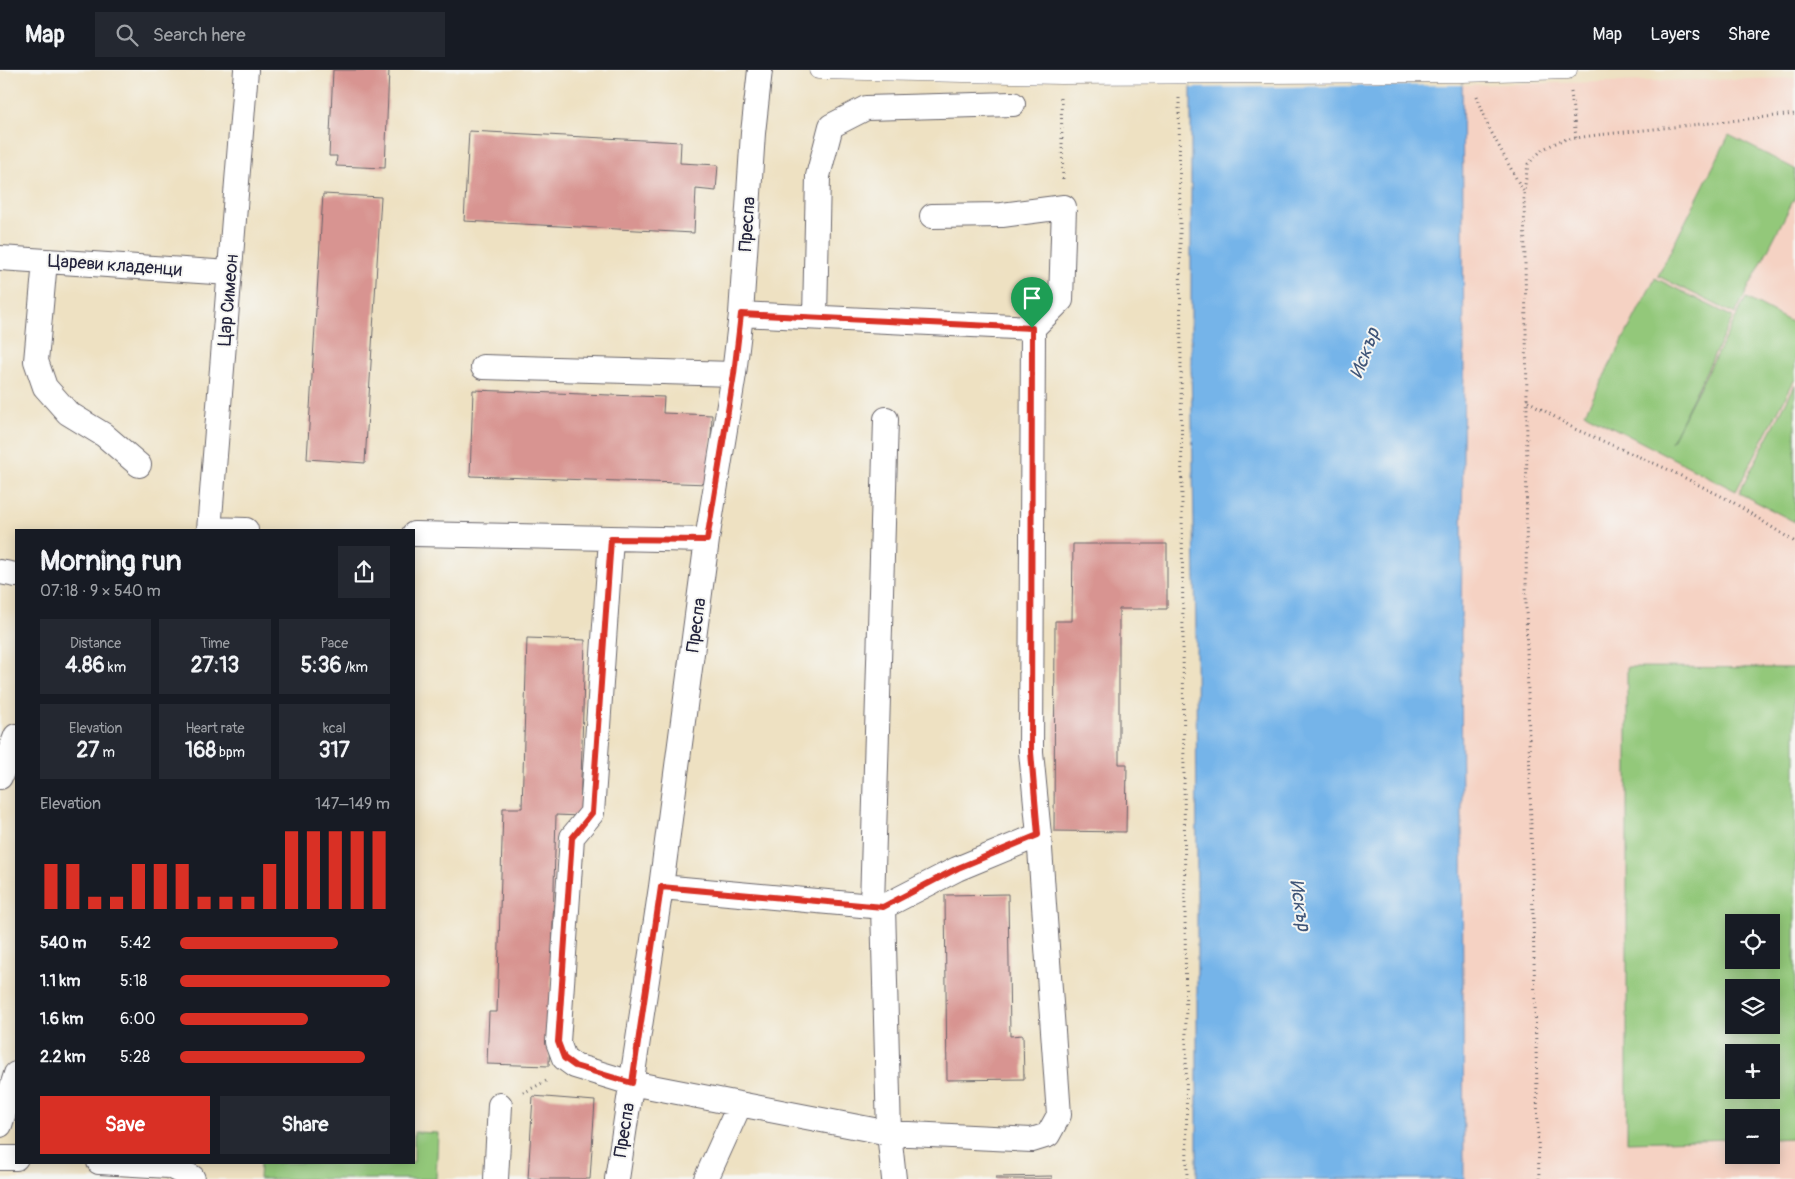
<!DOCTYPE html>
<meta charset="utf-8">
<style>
body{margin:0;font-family:Pangolin,sans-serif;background:#242831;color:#f1f3f6;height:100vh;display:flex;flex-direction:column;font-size:19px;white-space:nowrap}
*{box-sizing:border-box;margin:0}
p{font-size:16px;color:#9ea1a6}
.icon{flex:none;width:28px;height:28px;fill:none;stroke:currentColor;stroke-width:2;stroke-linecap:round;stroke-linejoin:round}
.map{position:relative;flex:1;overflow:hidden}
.side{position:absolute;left:15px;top:459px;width:400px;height:635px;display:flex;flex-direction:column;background:#171b24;border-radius:0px;box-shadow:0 2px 12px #0003}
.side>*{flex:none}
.buttons{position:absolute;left:1725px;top:844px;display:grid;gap:10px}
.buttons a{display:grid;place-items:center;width:55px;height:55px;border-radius:0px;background:#171b24;box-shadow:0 2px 12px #0003;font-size:25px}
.pin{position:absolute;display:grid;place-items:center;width:42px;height:42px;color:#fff;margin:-51px -21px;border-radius:50% 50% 50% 0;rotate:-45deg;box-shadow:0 0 5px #0007}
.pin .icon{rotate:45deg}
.round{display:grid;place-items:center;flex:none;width:52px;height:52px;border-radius:0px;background:#242831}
.overview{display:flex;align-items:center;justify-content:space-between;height:85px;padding:0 25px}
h1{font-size:28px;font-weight:800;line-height:38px}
.metrics{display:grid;grid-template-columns:repeat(3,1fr);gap:8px;height:85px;padding:5px 25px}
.metrics div{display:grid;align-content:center;border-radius:0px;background:#242831;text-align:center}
.metrics b{font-size:21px;font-weight:800}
.metrics small{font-size:14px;font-weight:400}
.metrics p{font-size:14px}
.chart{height:140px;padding:10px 25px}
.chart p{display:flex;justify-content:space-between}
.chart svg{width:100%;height:90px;margin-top:5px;stroke:#d93025;stroke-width:6}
.button{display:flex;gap:10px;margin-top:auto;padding:10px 25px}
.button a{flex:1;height:58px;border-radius:0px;background:#d93025;color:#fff;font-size:20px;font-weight:800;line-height:58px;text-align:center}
.button a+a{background:#242831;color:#f1f3f6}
ul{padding:0 25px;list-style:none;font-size:16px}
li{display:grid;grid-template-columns:80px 60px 1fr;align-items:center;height:38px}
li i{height:12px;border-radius:6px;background:#d93025}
header{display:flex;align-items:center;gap:30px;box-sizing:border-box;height:70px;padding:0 25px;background:#171b24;border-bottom:1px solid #363941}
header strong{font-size:24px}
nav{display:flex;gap:28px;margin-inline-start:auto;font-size:18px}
.search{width:350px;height:45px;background:#242831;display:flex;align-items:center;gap:12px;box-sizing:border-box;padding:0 18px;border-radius:0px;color:#9ea1a6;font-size:19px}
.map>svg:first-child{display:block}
.built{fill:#f5d2c3;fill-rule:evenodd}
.green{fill:#93c87a;stroke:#5a755a;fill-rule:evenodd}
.water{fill:#75b4e9;stroke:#4c6b92}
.pier{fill:#eee1c2}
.building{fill:#d89491}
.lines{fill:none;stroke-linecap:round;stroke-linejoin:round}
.pedestrian-casing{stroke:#69656a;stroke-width:19}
.minor-casing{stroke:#69656a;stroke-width:26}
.path{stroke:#69656a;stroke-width:3;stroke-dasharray:1 4;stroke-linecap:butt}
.pedestrian{stroke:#fff;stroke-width:18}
.minor{stroke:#fff;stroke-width:24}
.route-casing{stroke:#fff;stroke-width:10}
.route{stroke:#d93025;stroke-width:6}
.labels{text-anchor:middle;stroke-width:4;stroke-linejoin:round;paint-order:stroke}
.street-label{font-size:18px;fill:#22223b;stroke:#f6f6f2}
.water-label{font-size:19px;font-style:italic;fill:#3f5578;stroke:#f6f6f2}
</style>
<header>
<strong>Map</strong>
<div class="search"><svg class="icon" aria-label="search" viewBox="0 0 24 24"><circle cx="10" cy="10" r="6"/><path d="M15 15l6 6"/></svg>Search here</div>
<nav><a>Map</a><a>Layers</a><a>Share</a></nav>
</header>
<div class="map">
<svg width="1795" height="1109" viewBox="0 0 1795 1109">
<rect width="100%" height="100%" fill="#f6f6f2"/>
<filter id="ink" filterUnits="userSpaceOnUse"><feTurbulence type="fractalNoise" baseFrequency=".02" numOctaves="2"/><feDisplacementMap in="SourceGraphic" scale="10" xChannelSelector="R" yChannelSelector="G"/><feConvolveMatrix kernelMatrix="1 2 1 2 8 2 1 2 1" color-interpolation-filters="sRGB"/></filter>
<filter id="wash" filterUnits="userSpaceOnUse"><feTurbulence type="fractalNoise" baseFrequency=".0096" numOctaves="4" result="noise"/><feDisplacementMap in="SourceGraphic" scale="20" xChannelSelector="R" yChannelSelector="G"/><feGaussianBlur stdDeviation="1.12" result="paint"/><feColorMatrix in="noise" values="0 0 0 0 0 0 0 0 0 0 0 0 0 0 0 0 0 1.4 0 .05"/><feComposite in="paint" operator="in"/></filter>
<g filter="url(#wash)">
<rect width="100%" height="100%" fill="#eee1c2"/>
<path class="built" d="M1795,8V1109H1464L1461,563L1464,292L1462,15ZM1734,852H1771V890H1734ZM1734,918H1771V955H1734ZM1734,982H1771V1020H1734ZM1734,1048H1771V1085H1734Z"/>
<path class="green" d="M1729,65L1795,99V127L1735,244L1658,206Z
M1655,208L1733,247L1671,372L1746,228L1795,254V309L1736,421L1585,343Z
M1795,315V452L1739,423Z
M1627,597L1795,598V1068L1771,1069V1048H1734V1069L1627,1072ZM1771,852V890H1734V852ZM1734,918H1771V955H1734ZM1771,982V1020H1734V982Z
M414,1062L438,1063L436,1109H259L260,1093L414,1092Z"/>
<path class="water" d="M1191,0H1462L1464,292L1461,563L1464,1109H1197V834L1196,562L1191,295Z"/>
<path class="pier" d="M1191,0H1462V15L1191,18Z"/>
<g id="blocks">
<path class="building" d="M333,0H389L385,98L336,96L337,86H329Z
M469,61L681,72L680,93L718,95L716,121L696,119L694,163L464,151Z
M323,124L381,127L365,393L307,389Z
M473,320L664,327L663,343L712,345L709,414L470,406Z
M1073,474H1167V539H1119V694H1127L1126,762L1054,761L1055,551H1072Z
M527,568L585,570L580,746L556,745L549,996L487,994L489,942H497L503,738H522Z
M1008,824L1010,966L1023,965L1024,1009L947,1010L945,825Z
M533,1026L595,1031L590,1109H528Z
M1052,1106V1109H996V1107Z"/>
</g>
</g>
<g filter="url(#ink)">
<use href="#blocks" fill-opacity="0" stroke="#69656a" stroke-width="1"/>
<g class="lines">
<defs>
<path id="pedestrian" d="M818,0L1061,5L1462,3L1568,0"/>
<path id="minor" d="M0,188L230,203
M45,191L36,291L45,317L68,343L104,365L139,395
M741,244L1033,258L1061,230L1064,137L1002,145L932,146
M815,247L818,106L831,56L866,38L1013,34
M483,297L734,304
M210,459L246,460
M209,460L246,0
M414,464L707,470
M611,469L592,743L572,767L558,972L564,988L575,996L631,1013L889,1063L1032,1070L1048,1065L1059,1045L1039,765L1031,682L1033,258
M0,502L16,505
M0,707L16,666
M661,817L883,837L957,799L1039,765
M872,835L886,349
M883,837L889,1063L894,1109
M0,1055L16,1004
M0,1088H16
M99,1092L169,1096L192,1107L193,1109
M496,1109L500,1035
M617,1109L661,817L707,470L734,304L741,244L753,63L760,0
M706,1109L740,1034"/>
</defs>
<use href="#pedestrian" class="pedestrian-casing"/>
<use href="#minor" class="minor-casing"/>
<path class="path" d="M1571,22L1576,68
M1477,26L1488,56L1523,121
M1061,28L1063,112
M1179,28L1187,1109
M1528,331L1575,359L1665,398L1731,431L1795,472
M523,1023L548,1010
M1539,1109L1526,537L1527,330L1524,122L1528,94L1543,79L1562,70L1597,65L1795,44"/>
<use href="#pedestrian" class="pedestrian"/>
<use href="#minor" class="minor"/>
</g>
</g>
<g class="lines" filter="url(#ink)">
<defs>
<path id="route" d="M741,244L1032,258L1031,682L1038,765L958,798L883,837L661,817L632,1013L575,996L564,988L558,972L572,768L592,743L611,469L707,470L734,304Z"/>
</defs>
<use href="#route" class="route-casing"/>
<use href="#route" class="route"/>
</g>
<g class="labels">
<g class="street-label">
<text transform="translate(747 154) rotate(-86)" y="6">Преспа</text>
<text transform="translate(115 195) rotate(4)" y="6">Цареви кладенци</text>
<text transform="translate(228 230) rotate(-85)" y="6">Цар Симеон</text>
<text transform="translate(696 555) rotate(-82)" y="6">Преспа</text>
<text transform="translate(624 1060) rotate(-81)" y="6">Преспа</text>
</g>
<g class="water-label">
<text transform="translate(1364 283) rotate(-69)" y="7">Искър</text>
<text transform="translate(1301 835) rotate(81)" y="7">Искър</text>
</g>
</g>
</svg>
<div class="buttons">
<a><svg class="icon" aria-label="locate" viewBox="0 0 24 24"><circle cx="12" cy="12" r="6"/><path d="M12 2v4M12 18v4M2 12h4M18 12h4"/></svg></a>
<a><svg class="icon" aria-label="layers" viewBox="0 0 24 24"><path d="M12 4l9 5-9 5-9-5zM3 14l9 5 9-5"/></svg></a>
<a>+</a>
<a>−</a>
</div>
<div class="pin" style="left:1032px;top:258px;background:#1e9e55"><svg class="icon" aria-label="arrive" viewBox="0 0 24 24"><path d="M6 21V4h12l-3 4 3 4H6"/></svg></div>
<section class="side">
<div class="overview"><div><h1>Morning run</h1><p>07:18 · 9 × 540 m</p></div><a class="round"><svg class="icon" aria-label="share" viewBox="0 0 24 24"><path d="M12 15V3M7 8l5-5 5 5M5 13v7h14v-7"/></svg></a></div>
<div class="metrics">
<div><p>Distance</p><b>4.86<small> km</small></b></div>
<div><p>Time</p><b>27:13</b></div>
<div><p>Pace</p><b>5:36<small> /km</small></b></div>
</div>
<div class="metrics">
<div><p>Elevation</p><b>27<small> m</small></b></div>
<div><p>Heart rate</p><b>168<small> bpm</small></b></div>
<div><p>kcal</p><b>317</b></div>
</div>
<div class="chart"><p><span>Elevation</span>147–149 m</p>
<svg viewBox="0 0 160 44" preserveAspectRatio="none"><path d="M5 44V22M15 44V22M25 44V38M35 44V38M45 44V22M55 44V22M65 44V22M75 44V38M85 44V38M95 44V38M105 44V22M115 44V6M125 44V6M135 44V6M145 44V6M155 44V6"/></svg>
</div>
<ul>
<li><b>540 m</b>5:42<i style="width:75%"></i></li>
<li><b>1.1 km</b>5:18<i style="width:100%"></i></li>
<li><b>1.6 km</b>6:00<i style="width:61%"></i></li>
<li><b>2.2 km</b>5:28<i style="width:88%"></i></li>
</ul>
<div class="button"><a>Save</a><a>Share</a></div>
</section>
</div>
